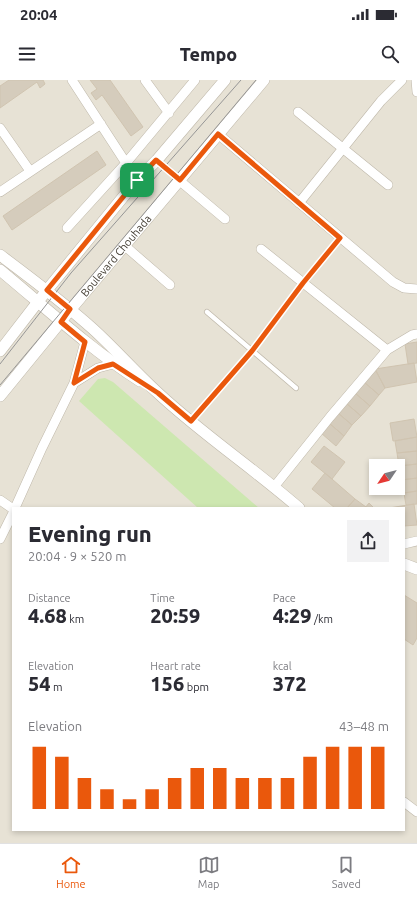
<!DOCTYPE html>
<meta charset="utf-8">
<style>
body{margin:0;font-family:Ubuntu,sans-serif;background:#f2f2f3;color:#2b2b33;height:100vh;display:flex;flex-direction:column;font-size:15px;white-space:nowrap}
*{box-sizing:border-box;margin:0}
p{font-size:13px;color:#7c7c81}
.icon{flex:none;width:22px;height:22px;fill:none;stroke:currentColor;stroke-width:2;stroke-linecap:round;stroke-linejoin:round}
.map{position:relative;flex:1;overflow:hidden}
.panel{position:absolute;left:12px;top:427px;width:393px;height:324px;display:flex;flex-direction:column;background:#fff;border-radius:0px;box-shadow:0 2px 6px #0003}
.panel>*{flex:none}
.needle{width:26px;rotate:235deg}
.fabs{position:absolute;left:369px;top:379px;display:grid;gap:8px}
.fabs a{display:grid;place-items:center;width:36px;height:36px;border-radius:0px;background:#fff;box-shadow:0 2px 6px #0003;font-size:20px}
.pin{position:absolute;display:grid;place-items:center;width:34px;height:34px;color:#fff;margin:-17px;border-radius:8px;box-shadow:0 2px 6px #0006}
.round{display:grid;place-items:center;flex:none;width:42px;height:42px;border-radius:0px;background:#f2f2f3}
.head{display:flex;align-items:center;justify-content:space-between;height:68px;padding:0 16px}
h1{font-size:22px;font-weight:800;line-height:30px}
.stats{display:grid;grid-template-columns:repeat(3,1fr);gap:6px;height:68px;padding:4px 16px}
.stats div{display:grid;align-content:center}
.stats b{font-size:20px;font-weight:800}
.stats small{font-size:11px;font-weight:400}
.stats p{font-size:11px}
.chart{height:112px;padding:8px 16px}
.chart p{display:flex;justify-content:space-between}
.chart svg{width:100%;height:72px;margin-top:4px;stroke:#ea580c;stroke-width:6}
.status{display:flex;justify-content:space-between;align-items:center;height:28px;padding:0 20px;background:#fff;direction:ltr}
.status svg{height:11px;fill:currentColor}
header{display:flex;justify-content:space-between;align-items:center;height:52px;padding:0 16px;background:#fff;font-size:18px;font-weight:800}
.dock{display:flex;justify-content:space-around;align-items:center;height:56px;border-top:1px solid #e1e1e2;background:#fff;font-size:11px;color:#7c7c81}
.dock a{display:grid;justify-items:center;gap:2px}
.dock .active{color:#ea580c}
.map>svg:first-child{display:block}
.residential{fill:#e7e2d5;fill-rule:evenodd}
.green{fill:#cde7b0}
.building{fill:#d5ccbc;stroke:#d0c4b0}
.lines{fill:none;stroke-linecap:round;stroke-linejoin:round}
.service-casing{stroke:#bfb8aa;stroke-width:6}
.minor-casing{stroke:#bfb8aa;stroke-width:10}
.tertiary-casing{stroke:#bfb8aa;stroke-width:12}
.path{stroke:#c1b49b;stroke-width:2;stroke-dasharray:2 2;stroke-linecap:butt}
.service{stroke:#fff;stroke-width:4.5}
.minor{stroke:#fff;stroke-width:9}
.tertiary{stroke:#fff;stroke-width:11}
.tram{stroke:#969696;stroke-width:1}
.route-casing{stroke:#fff;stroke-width:8}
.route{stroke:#ea580c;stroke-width:5}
.labels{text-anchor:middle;stroke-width:3;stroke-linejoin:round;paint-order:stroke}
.street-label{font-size:11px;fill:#464036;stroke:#fff}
</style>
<div class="status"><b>20:04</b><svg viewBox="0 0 49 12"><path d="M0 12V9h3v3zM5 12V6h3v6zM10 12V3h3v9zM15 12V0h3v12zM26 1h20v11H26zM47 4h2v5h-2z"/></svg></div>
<header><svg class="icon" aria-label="menu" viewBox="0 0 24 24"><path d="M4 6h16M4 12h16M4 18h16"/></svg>Tempo<svg class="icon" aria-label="search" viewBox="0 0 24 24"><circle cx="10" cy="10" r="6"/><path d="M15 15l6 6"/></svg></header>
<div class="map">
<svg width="417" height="763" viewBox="0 0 417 763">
<rect width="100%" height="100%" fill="#f3f0e7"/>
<path class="residential" d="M0,0H417V763H0ZM376,386H398V408H376ZM13,428H404V750H13Z"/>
<path class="green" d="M105,298L113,302L259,428H198L79,321L98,299Z"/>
<path class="building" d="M9,0H43L45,4L40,8L37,2L0,28V6Z
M90,0H110L143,47L131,56L102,15L96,20L91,13L97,9Z
M97,71L106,85L12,150L3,136Z
M417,262V283L408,284L405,264Z
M414,283L417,302L385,308L375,289Z
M375,289L385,308L379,315L364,302Z
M364,302L379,315L370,326L355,313Z
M355,313L370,326L361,336L346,323Z
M346,323L361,336L352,345L338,333Z
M338,333L352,345L344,356L329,343Z
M414,339L417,357L393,361L390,343Z
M329,343L344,356L336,366L321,353Z
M417,357V371L397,373L395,361Z
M324,366L345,382L332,399L311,382Z
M417,371V384L399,386L397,373Z
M417,384V398L401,400L399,386Z
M325,393L355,419L347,428H335L312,409Z
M417,398V411L404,413L401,400Z
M417,411V424L406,425L404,413Z
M355,419L366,427L365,428H347Z
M369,423L374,428H365Z
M414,424L417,445L404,446V428H389Z
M404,515L417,523V558L413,565L404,559Z"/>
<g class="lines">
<defs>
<path id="service" d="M207,232L296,308
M191,341L252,271L340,157"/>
<path id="minor" d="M72,0L137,100
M145,0L169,33
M416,0L417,12
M298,32L388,105
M0,48L30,91
M218,54L393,202L404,208L417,209
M180,101L225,139
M0,112L101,44
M299,123L381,21L402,0
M67,148L126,83L195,0
M125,166L170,205
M261,169L387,270
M74,303L98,288L113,284
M274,407L330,337L387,270L412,255L417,254
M0,420L13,429
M15,428L42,368L74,303L85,262
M0,459L13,433
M404,464L417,461
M404,722L417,732"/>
<g id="tertiary">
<path d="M0,175C32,199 63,222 93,249C115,269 135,292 158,313C202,354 253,388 299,428"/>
<path d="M0,190C46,228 90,269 140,301"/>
<path d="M0,271L47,210L137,100L157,80L225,0"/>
<path id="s1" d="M0,316L71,229L264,0"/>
<path d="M404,484L417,489"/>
</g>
</defs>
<use href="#service" class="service-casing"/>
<use href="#minor" class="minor-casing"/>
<use href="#tertiary" class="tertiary-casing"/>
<path class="path" d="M165,87L172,93"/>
<use href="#service" class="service"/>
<use href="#minor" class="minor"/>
<use href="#tertiary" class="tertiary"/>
<path class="tram" d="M0,284L71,193L241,0
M0,305L256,0"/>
</g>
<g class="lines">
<defs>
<path id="route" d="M218,54L340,158L303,203L252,271L191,341L158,313L113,284L98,288L74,303L85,262L61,242L70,229L47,210L137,100L156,80L180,100Z"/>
</defs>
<use href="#route" class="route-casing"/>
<use href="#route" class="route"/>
</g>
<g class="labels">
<g class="street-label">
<text dy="4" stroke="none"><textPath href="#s1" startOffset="182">Boulevard Chouhada</textPath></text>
</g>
</g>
</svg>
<div class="fabs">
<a><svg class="needle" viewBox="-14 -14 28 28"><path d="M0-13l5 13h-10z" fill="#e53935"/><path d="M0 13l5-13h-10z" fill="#7c7c81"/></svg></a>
</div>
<div class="pin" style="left:137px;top:100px;background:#1e9e55"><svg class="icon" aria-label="arrive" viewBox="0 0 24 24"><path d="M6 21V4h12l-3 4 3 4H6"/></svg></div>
<section class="panel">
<div class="head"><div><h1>Evening run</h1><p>20:04 · 9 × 520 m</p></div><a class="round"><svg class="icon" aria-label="share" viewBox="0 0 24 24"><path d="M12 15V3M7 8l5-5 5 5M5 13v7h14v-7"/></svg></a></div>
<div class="stats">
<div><p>Distance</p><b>4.68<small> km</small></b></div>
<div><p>Time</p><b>20:59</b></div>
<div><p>Pace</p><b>4:29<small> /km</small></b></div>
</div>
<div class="stats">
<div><p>Elevation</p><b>54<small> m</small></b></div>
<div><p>Heart rate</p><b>156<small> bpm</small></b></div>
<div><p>kcal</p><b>372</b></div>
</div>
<div class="chart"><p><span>Elevation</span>43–48 m</p>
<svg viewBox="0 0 160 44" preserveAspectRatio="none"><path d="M5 44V6M15 44V12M25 44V25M35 44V32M45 44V38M55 44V32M65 44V25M75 44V19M85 44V19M95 44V25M105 44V25M115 44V25M125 44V12M135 44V6M145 44V6M155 44V6"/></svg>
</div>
</section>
</div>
<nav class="dock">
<a class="active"><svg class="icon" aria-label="home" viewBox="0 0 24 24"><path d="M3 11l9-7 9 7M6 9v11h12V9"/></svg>Home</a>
<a><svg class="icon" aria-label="map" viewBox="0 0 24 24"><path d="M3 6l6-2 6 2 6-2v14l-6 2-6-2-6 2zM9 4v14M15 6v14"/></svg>Map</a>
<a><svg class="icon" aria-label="saved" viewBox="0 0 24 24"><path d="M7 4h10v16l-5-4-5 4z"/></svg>Saved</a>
</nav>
